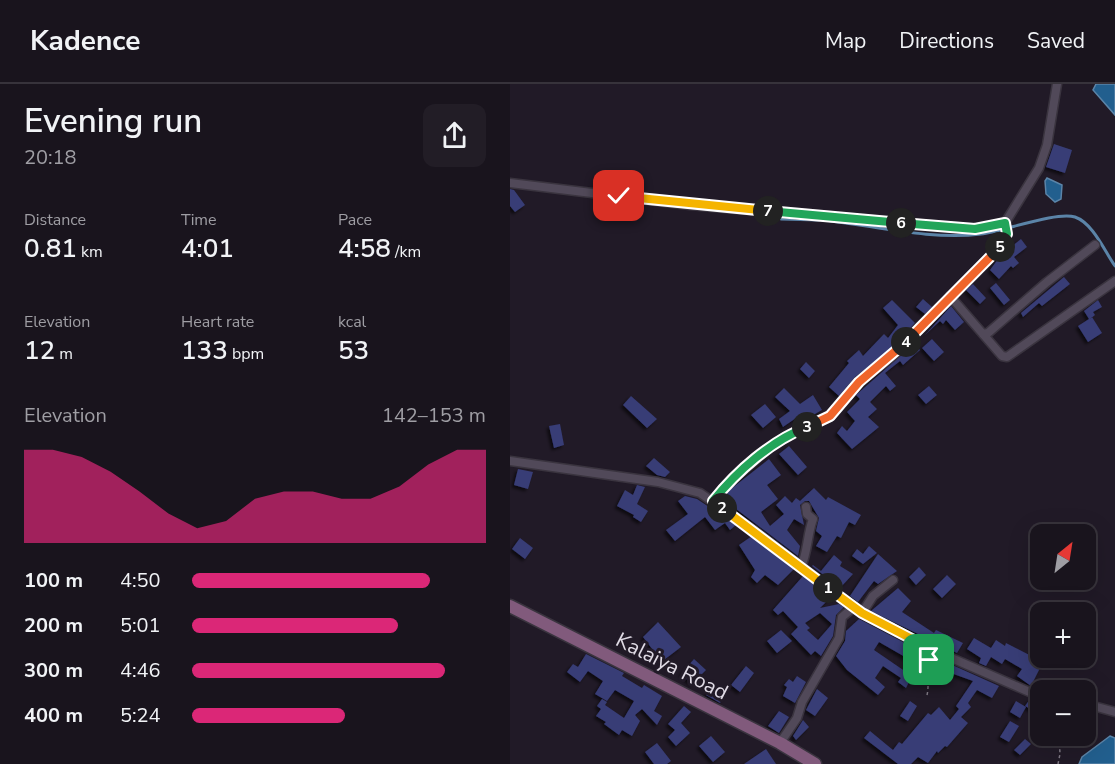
<!DOCTYPE html>
<meta charset="utf-8">
<style>
body{margin:0;font-family:"Nunito Sans",sans-serif;background:#221d26;color:#f1f3f6;height:100vh;display:flex;flex-direction:column;font-size:22px;white-space:nowrap}
*{box-sizing:border-box;margin:0}
p{font-size:20px;color:#9f9ea4}
.icon{flex:none;width:33px;height:33px;fill:none;stroke:currentColor;stroke-width:2;stroke-linecap:round;stroke-linejoin:round}
.map{position:relative;flex:1;overflow:hidden}
.drawer{display:flex;flex-direction:column;background:#19141d;width:510px}
.drawer>*{flex:none}
.needle{width:39px;rotate:30deg}
.fabs{position:absolute;left:520px;top:440px;display:grid;gap:12px}
.fabs a{display:grid;place-items:center;width:66px;height:66px;border-radius:12px;background:#19141d;box-shadow:0 6px 24px #0002,0 0 0 2px #37333b;font-size:30px}
.pin{position:absolute;display:grid;place-items:center;width:51px;height:51px;color:#fff;margin:-26px;border-radius:12px;box-shadow:0 3px 9px #0006}
.km{position:absolute;width:30px;height:30px;margin:-15px;border-radius:50%;background:#222;color:#fff;font-size:16px;line-height:30px;text-align:center}
.round{display:grid;place-items:center;flex:none;width:63px;height:63px;border-radius:12px;background:#221d26}
.headline{display:flex;align-items:center;justify-content:space-between;height:102px;padding:0 24px}
h1{font-size:33px;font-weight:600;line-height:45px}
.figures{display:grid;grid-template-columns:repeat(3,1fr);gap:9px;height:102px;padding:6px 24px}
.figures div{display:grid;align-content:center}
.figures b{font-size:26px;font-weight:600}
.figures small{font-size:16px;font-weight:400}
.figures p{font-size:16px}
.chart{height:168px;padding:12px 24px}
.chart p{display:flex;justify-content:space-between}
.chart svg{width:100%;height:108px;margin-top:6px;fill:#db2777;opacity:.7}
ul{padding:0 24px;list-style:none;font-size:20px}
li{display:grid;grid-template-columns:96px 72px 1fr;align-items:center;height:45px}
li i{height:15px;border-radius:8px;background:#db2777}
header{display:flex;align-items:center;gap:36px;box-sizing:border-box;height:84px;padding:0 30px;background:#19141d;border-bottom:2px solid #37333b}
header strong{font-size:28px}
nav{display:flex;gap:33px;margin-inline-start:auto;font-size:21px}
main{display:flex;flex:1;min-height:0}
.map>svg:first-child{display:block}
.water{fill:#225f8e;stroke:#5b84a8;stroke-width:1.5}
.lines{fill:none;stroke-linecap:round;stroke-linejoin:round}
.stream{stroke:#5b84a8;stroke-width:3}
.building{fill:#373c76;fill-rule:evenodd;filter:url(#shadow)}
.minor-casing{stroke:#3a343f;stroke-width:11}
.secondary-casing{stroke:#3a343f;stroke-width:15}
.path{stroke:#7f7984;stroke-width:1.5;stroke-dasharray:3 3;stroke-linecap:butt}
.minor{stroke:#514959;stroke-width:8}
.secondary{stroke:#815a7c;stroke-width:12}
.split-1-casing{stroke:#fff;stroke-width:12}
.split-2-casing{stroke:#fff;stroke-width:12}
.split-3-casing{stroke:#fff;stroke-width:12}
.split-4-casing{stroke:#fff;stroke-width:12}
.split-5-casing{stroke:#fff;stroke-width:12}
.split-6-casing{stroke:#fff;stroke-width:12}
.split-7-casing{stroke:#fff;stroke-width:12}
.split-8-casing{stroke:#fff;stroke-width:12}
.split-1{stroke:#f5b400;stroke-width:8}
.split-2{stroke:#f5b400;stroke-width:8}
.split-3{stroke:#22a559;stroke-width:8}
.split-4{stroke:#f0652b;stroke-width:8}
.split-5{stroke:#f0652b;stroke-width:8}
.split-6{stroke:#22a559;stroke-width:8}
.split-7{stroke:#22a559;stroke-width:8}
.split-8{stroke:#f5b400;stroke-width:8}
.labels{text-anchor:middle;stroke-width:6;stroke-linejoin:round;paint-order:stroke}
.street-label{font-size:21px;fill:#e0dbe5;stroke:#211a27}
</style>
<header>
<strong>Kadence</strong>
<nav><a>Map</a><a>Directions</a><a>Saved</a></nav>
</header>
<main>
<section class="drawer">
<div class="headline"><div><h1>Evening run</h1><p>20:18</p></div><a class="round"><svg class="icon" aria-label="share" viewBox="0 0 24 24"><path d="M12 15V3M7 8l5-5 5 5M5 13v7h14v-7"/></svg></a></div>
<div class="figures">
<div><p>Distance</p><b>0.81<small> km</small></b></div>
<div><p>Time</p><b>4:01</b></div>
<div><p>Pace</p><b>4:58<small> /km</small></b></div>
</div>
<div class="figures">
<div><p>Elevation</p><b>12<small> m</small></b></div>
<div><p>Heart rate</p><b>133<small> bpm</small></b></div>
<div><p>kcal</p><b>53</b></div>
</div>
<div class="chart"><p><span>Elevation</span>142–153 m</p>
<svg viewBox="0 0 160 44" preserveAspectRatio="none"><path d="M0 44V6L10 6L20 9L30 15L40 23L50 32L60 38L70 35L80 26L90 23L100 23L110 26L120 26L130 21L140 12L150 6L160 6V44z"/></svg>
</div>
<ul>
<li><b>100 m</b>4:50<i style="width:81%"></i></li>
<li><b>200 m</b>5:01<i style="width:70%"></i></li>
<li><b>300 m</b>4:46<i style="width:86%"></i></li>
<li><b>400 m</b>5:24<i style="width:52%"></i></li>
</ul>
</section>
<div class="map">
<svg width="605" height="680" viewBox="0 0 605 680">
<defs>
<filter id="shadow"><feDropShadow dx="-2.5" dy="2.5" stdDeviation="1.5" flood-color="#0009"/></filter>
</defs>
<rect width="100%" height="100%" fill="#211a27"/>
<path class="water" d="M586,0H605V31L583,6Z
M537,94L552,101L551,115L545,118L536,110L535,97Z
M600,652L605,654V680H569L572,673Z"/>
<g class="lines">
<path class="stream" d="M271,135L309,136
M321,137C370,143 423,156 471,150C494,147 547,127 565,133C583,139 595,168 605,182"/>
</g>
<path class="building" d="M544,60L562,66L555,89L536,83Z
M0,105L4,106L15,121L5,128L0,122Z
M511,155L517,163L504,173L509,179L503,184L501,182L489,195L480,186L491,171Z
M554,193L560,200L532,222L529,219L513,233L511,229Z
M486,199L500,216L494,221L480,204Z
M463,200L476,214L470,220L456,206Z
M413,215L422,223L415,230L406,223Z
M382,216L405,239L380,266L345,293L329,312L319,303L339,279L337,277L349,266L353,272L374,250L378,254L388,241L373,224Z
M588,216L592,223L583,228L585,231L580,235L582,233L592,249L578,258L568,242L579,235L574,227Z
M441,222L454,238L445,246L436,236L433,240L430,237L415,251Z
M422,255L434,268L424,277L412,264Z
M404,260L410,266L393,281L390,277L375,289L386,302L380,307L376,302L360,318L367,325L358,333L369,343L342,365L327,349L332,342L337,347L345,337L337,328L350,315L346,311Z
M296,278L305,287L299,294L290,285Z
M419,302L427,311L416,320L408,311Z
M274,304L290,320L303,311L312,326L289,339L286,334L273,343L269,335L280,327L265,313Z
M121,312L147,335L137,344L113,321Z
M255,320L266,333L253,344L241,331Z
M50,340L54,361L44,364L39,342Z
M279,362L297,383L288,391L269,370Z
M144,374L160,388L155,393L147,391L136,382Z
M259,375L271,391L257,401L268,415L251,428L260,442L274,430L266,421L275,412L282,419L286,414L290,417L304,404L316,416L318,413L351,431L345,441L339,438L331,454L327,452L317,468L306,462L312,452L306,447L309,434L299,417H295L290,421L294,441L284,435L277,446L290,462L288,472L213,415L221,405Z
M8,385L23,388L18,405L4,401Z
M127,401L135,403L127,420L138,427L131,438L123,433L124,431L107,422L115,406L123,411Z
M175,412L187,415L226,441L220,446L215,439L205,446L195,433L165,457L156,446L178,430L168,417Z
M242,452L284,485L268,501L255,491L247,499L241,493L245,486L229,461Z
M10,454L23,464L15,475L2,465Z
M359,462L367,469L353,480L342,472L347,465L353,470Z
M368,470L387,487L368,500L364,497L348,518L340,512Z
M324,471L332,478L330,482L343,490L330,504L302,482L303,481L311,487Z
M409,483L416,491L406,501L399,493Z
M437,491L446,500L432,514L423,505Z
M293,492L321,513L310,524L329,520L334,523L326,531L323,552L311,572L305,567L301,571L281,550L288,543L273,527L268,531L263,526ZM310,529L322,540L308,556L297,546L300,544L295,539Z
M388,504L401,517L392,528L424,549L426,546L453,559L447,569L361,527Z
M349,535L414,569L409,581L369,558L364,566L402,592L396,604L388,598L391,594L373,582L365,594L375,603L368,611L337,586L326,572L335,557L336,547Z
M148,538L171,563L154,576L148,569L146,570L133,553Z
M271,546L282,557L267,569L257,557Z
M464,554L481,564L486,556L495,562L496,559L533,578L521,602L507,592L512,585L495,575L492,580L481,573L476,582L469,579L471,574L457,565Z
M76,570L114,589L112,592L132,604L134,601L152,612L144,627L152,632L147,641L132,625L125,631L130,637L122,652L112,646L109,651L94,640L96,638L86,632L91,625L87,622L92,615L97,618L95,621L114,634L124,617L105,606L97,617L85,610L93,597L78,587L70,598L57,588L63,580L68,583Z
M184,575L196,586L182,600L171,590Z
M431,576L489,602L482,614L467,606L458,619L461,623L451,633L458,639L437,663L435,662L428,669L427,667L418,679L408,673L401,680H388L354,654L360,647L383,666L389,658L392,660L418,629L421,631L429,623L440,636L449,625L446,622L463,597L438,588L429,581Z
M236,582L244,589L230,608L221,601Z
M287,592L296,598L285,619L273,612L277,603L274,601L279,595L283,598Z
M547,594L553,597L568,606H539Z
M200,605L214,613L210,619L196,611Z
M307,605L318,614L305,632L296,626Z
M520,615L531,619V631L515,622Z
M400,617L407,622L398,637L390,632Z
M506,617L516,623L510,634L500,628Z
M174,622L181,628L171,639L180,649L166,662L158,653L165,646L158,640Z
M269,627L279,633L269,649L258,642Z
M293,636L299,643L286,656L283,652Z
M500,637L509,642L499,658L490,653Z
M201,652L215,668L203,678L189,662Z
M515,655L521,660L510,671L504,666Z
M147,659L161,677L157,680H144L135,668Z
M256,665L266,680H234Z"/>
<g class="lines">
<defs>
<path id="minor" d="M0,99L180,121L465,145L495,139L529,84L537,61L547,0
M440,212L492,272L497,273L605,197
M473,250L478,249L537,198L585,161
M0,377L148,398L190,409L245,447L352,529L423,566L531,613
M203,417L216,401L260,363L280,350L320,332L349,298L384,271L492,161L497,150L495,139
M291,483C298,467 297,451 303,435L297,430L296,423
M352,529L363,512L383,496
M576,620L605,628
M270,659L287,634L292,618L329,554L332,533L344,523"/>
<path id="secondary" d="M0,522L270,659L305,680"/>
</defs>
<use href="#minor" class="minor-casing"/>
<use href="#secondary" class="secondary-casing"/>
<path class="path" d="M417,611C420,599 415,588 419,575
M548,680L550,670L549,651"/>
<use href="#minor" class="minor"/>
<use href="#secondary" class="secondary"/>
</g>
<g class="lines">
<defs>
<path id="split-1" d="M318,504L352,529L423,566L419,576"/>
<path id="split-2" d="M212,424L318,504"/>
<path id="split-3" d="M212,424L203,417C227,387 261,357 297,343"/>
<path id="split-4" d="M297,343L320,332L349,298L396,258"/>
<path id="split-5" d="M396,258L490,163"/>
<path id="split-6" d="M391,139L465,145L495,139L497,150L490,163"/>
<path id="split-7" d="M258,127L391,139"/>
<path id="split-8" d="M109,112L258,127"/>
</defs>
<use href="#split-1" class="split-1-casing"/>
<use href="#split-2" class="split-2-casing"/>
<use href="#split-3" class="split-3-casing"/>
<use href="#split-4" class="split-4-casing"/>
<use href="#split-5" class="split-5-casing"/>
<use href="#split-6" class="split-6-casing"/>
<use href="#split-7" class="split-7-casing"/>
<use href="#split-8" class="split-8-casing"/>
<use href="#split-1" class="split-1"/>
<use href="#split-2" class="split-2"/>
<use href="#split-3" class="split-3"/>
<use href="#split-4" class="split-4"/>
<use href="#split-5" class="split-5"/>
<use href="#split-6" class="split-6"/>
<use href="#split-7" class="split-7"/>
<use href="#split-8" class="split-8"/>
</g>
<g class="labels">
<g class="street-label">
<text transform="translate(162 582) rotate(27)" y="7">Kalaiya Road</text>
</g>
</g>
</svg>
<div class="fabs">
<a><svg class="needle" viewBox="-14 -14 28 28"><path d="M0-13l5 13h-10z" fill="#e53935"/><path d="M0 13l5-13h-10z" fill="#9f9ea4"/></svg></a>
<a>+</a>
<a>−</a>
</div>
<div class="pin" style="left:419px;top:576px;background:#1e9e55"><svg class="icon" aria-label="arrive" viewBox="0 0 24 24"><path d="M6 21V4h12l-3 4 3 4H6"/></svg></div>
<div class="pin" style="left:109px;top:112px;background:#d93025"><svg class="icon" aria-label="check" viewBox="0 0 24 24"><path d="M5 12l5 5 9-10"/></svg></div>
<b class="km" style="left:318px;top:504px">1</b>
<b class="km" style="left:212px;top:424px">2</b>
<b class="km" style="left:297px;top:343px">3</b>
<b class="km" style="left:396px;top:258px">4</b>
<b class="km" style="left:490px;top:163px">5</b>
<b class="km" style="left:391px;top:139px">6</b>
<b class="km" style="left:258px;top:127px">7</b>
</div>
</main>
